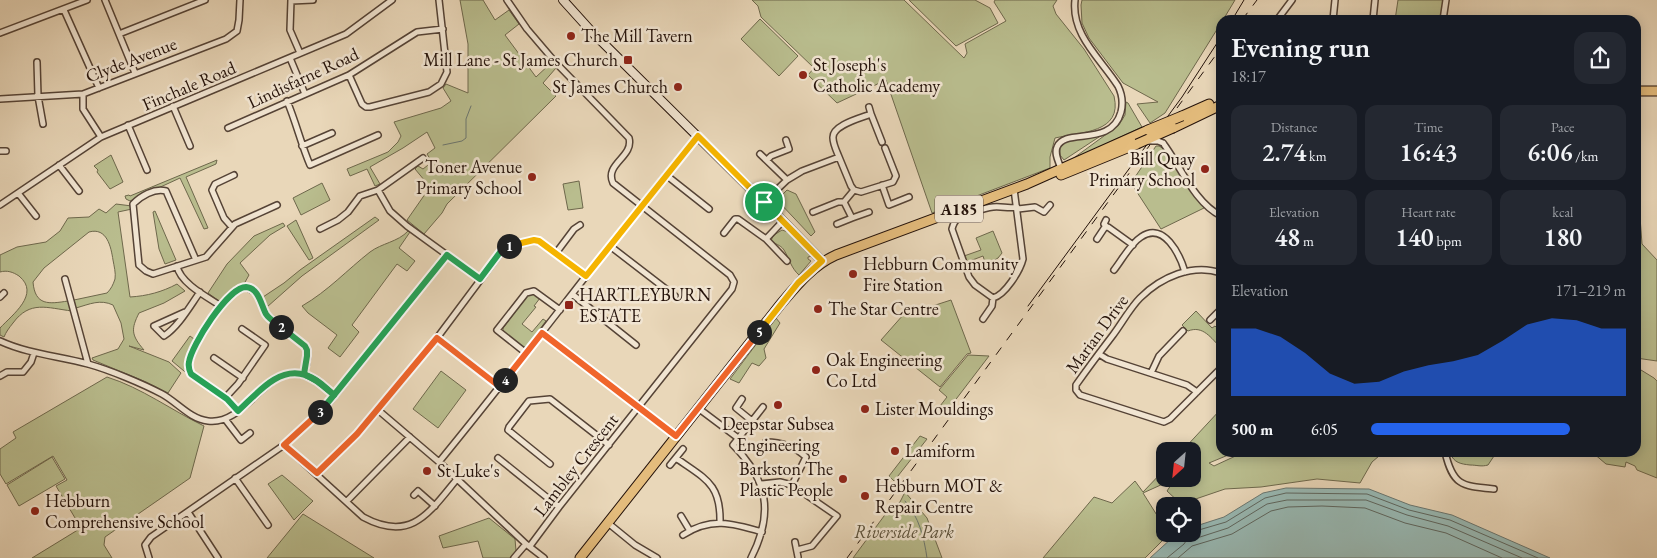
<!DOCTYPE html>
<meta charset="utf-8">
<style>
body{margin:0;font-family:"EB Garamond",serif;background:#242831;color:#f1f3f6;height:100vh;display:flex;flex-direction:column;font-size:19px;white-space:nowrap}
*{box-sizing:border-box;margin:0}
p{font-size:16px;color:#9ea1a6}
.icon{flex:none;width:28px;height:28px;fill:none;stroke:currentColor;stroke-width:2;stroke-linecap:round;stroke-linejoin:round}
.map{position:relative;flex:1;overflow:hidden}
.drawer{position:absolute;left:1216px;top:15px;width:425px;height:442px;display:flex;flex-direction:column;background:#171b24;border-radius:15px;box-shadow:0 2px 12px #0003}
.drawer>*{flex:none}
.needle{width:32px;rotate:207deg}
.controls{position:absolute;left:1156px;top:442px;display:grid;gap:10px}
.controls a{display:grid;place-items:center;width:45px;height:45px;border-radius:10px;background:#171b24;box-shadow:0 2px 12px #0003;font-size:25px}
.pin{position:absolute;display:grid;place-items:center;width:42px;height:42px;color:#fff;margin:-21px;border:2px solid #fff;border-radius:50%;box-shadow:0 1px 5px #0007}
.km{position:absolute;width:25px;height:25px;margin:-12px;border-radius:50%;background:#222;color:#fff;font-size:14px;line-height:25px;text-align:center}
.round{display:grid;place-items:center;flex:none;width:52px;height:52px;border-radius:15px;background:#242831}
.summary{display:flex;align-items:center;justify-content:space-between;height:85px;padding:0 15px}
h1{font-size:28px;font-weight:600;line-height:38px}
.metrics{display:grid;grid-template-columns:repeat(3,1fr);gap:8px;height:85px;padding:5px 15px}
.metrics div{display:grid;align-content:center;border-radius:12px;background:#242831;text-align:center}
.metrics b{font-size:25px;font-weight:600}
.metrics small{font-size:14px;font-weight:400}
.metrics p{font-size:14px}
.chart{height:140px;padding:10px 15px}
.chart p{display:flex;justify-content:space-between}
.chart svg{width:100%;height:90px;margin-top:5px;fill:#2563eb;opacity:.7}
ul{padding:0 15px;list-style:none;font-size:16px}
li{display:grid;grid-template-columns:80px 60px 1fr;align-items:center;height:38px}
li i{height:12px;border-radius:6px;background:#2563eb}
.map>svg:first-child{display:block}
.green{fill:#b9bd8e;stroke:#6e684c}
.water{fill:#98b9b4;stroke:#6a7670}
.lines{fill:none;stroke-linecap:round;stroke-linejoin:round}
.shore{stroke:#5e665f;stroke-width:1}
.stream{stroke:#6a7670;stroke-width:1}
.minor-casing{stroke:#554336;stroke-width:8}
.secondary-casing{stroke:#24120a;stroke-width:10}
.primary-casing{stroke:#24120a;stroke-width:11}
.minor{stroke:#f1e5d2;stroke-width:5}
.secondary{stroke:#f1e5d2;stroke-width:8}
.primary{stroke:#e4bc7c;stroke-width:9}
.tram{stroke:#24120a;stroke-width:1}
.rail{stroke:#24120a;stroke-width:1;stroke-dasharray:9 9;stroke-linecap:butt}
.minor-bridge-casing{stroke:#554336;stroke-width:8;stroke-linecap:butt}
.primary-bridge-casing{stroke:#24120a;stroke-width:11;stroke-linecap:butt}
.minor-bridge{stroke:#f1e5d2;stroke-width:5}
.primary-bridge{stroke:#e4bc7c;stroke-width:9}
.split-1-casing{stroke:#fff;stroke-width:10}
.split-2-casing{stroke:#fff;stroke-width:10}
.split-3-casing{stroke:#fff;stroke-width:10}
.split-4-casing{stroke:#fff;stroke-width:10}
.split-5-casing{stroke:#fff;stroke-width:10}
.split-6-casing{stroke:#fff;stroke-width:10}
.split-1{stroke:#f5b400;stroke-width:6}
.split-2{stroke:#22a559;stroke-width:6}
.split-3{stroke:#22a559;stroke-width:6}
.split-4{stroke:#f0652b;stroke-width:6}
.split-5{stroke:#f0652b;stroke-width:6}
.split-6{stroke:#f5b400;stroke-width:6}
.poi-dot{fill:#8f2418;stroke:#f1e5d2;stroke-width:2}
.labels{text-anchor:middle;stroke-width:5;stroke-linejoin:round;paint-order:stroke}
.shield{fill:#f1e5d2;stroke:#625146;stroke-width:1}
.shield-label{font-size:16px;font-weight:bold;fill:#24120a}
.poi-label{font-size:18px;fill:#24120a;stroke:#f1e5d2;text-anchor:start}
.street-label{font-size:18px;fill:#24120a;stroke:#f1e5d2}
.park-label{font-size:18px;font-style:italic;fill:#584e38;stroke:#f1e5d2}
</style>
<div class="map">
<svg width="1657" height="558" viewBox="0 0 1657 558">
<rect width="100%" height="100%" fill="#e9d7b9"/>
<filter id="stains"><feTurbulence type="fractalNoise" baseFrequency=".004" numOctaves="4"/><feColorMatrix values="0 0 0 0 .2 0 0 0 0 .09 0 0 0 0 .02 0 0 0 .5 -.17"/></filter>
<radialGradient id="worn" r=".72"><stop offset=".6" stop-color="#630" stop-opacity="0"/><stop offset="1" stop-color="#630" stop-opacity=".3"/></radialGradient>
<path class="green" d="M460,0H483L495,20L509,10L519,24L505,35L536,77L551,63L556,68L543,83L556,96L447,204L442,213L424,234L407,220L430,187L415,169L418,166L423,169L432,162L427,154L435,148L427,132L403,148L370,167L380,184L375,186L367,169L350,176L347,169L388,152L398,142L401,136L394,122L441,108L451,101L443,88L446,84L468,93V44Z
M752,0H904L964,58L967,53L965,44L1006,21L994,2L995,0H1057L1053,6L1056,14L1084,49L1114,96C1123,133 1081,132 1055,138L1050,157V168L932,213L886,80L837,103L808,75L814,68L761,17L758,6Z
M909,0H975L990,8L998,23L956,46Z
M1082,0H1235L1223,20H1221V23L1165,113L1150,123L1137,104L1158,102L1123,83L1089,38L1082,23L1081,5Z
M1398,0H1444L1441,20H1395Z
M760,19L798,56L779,76L741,39Z
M1126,102L1128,103L1142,127L1071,160L1119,125L1125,115Z
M1636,118H1640L1638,190L1642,244L1657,260V361L1636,358V270L1639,269L1636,268Z
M1102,135L1064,160L1060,155V148L1066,141Z
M1156,146H1159L1164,149L1204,208L1161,229L1131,183Z
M111,155L123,182L110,189L97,172L98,170L94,166Z
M217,160L216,164L186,177L208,228L204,229L180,178L130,201L126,199L125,196L129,195L130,196Z
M579,181L583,208L568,210L563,184Z
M322,183L330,200L301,215L293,198Z
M787,190L796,194L815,232L811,236L777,200Z
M116,204L132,206V209L118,212L130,297C147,296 162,292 177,284L185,291L164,303L139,313C131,329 131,335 144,350L129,346L169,362L181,373L168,393L146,382L93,360L92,358L118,349L124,339L121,323L113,305C100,299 90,304 76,308L74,300L107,293C111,289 113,285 115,279C116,273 114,266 113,260C111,247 107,227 89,232L44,268L33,282C35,306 49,304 68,301L72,311C47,308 30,300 13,323C9,328 6,332 4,337L0,335V328C12,315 41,294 19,276C13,272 7,270 0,272V255L17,247L46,242L60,231L68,218L89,217L99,209L106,213Z
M155,211L176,260L165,264L159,249L153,212Z
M375,217L379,220L302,276L267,307L263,297L284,283L300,270Z
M296,220L313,258L309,260L287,226Z
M283,223L285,226L270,235L240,263L249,275L244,284L234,288L222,301H219L208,293L227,264L254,236Z
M782,230L788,232L812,256L808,257V259L811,261L799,275C791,268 789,258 784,250C780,244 775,245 771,240L774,235Z
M408,231L410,232L399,248L415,261L407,271L397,264L352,325L359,332L340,357L328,348L337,335L308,313L302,306C328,291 347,270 370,252C382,243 398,242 408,231Z
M993,231L1002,253L998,258L986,265L983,256L967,262L964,256L981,250L976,238Z
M533,293L540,298L534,306L536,307L522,324L532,332L543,319L546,321L526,347H523L503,331V328L528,295Z
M951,300L971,353L967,354L940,387L881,340L911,306L914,312Z
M1196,311L1212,328L1215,326L1221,332V348C1211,338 1203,325 1188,331L1182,325Z
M776,318L780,323L764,349L766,358L759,366L752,363L739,383L730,379Z
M190,336L194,339L188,351L185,369L190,376L172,361Z
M968,355L989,356L947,411L940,406L947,397L939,390Z
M1641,370L1654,378L1657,381V478L1637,470L1635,466L1626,462L1625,467L1606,464L1593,453L1636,452V378Z
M441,371L466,390L438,428L413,409Z
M107,377C142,388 171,410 204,426L190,478L105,537L104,545L112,558H32L81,528L56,486L67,480L53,456L6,484L0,474V449L16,438L13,432Z
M1221,409V452L1233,453L1209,463L1214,466L1242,453L1378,452L1379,456L1372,462L1360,483L1317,479L1261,487L1225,489L1181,504L1167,491L1175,479H1192V451H1182Z
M920,436L927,439L894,481L889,476Z
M1450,453V452L1496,453L1488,465C1481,467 1477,465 1470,465C1461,464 1454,463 1450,453Z
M52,457L65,479L19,506L7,485Z
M1165,469V479H1174L1143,493L1165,528V534H1169L1145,558H1043L1094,497L1112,503L1135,481L1143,492Z
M282,475L313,501L294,520L268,484Z
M905,492L927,518L942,558H853L887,512L900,502Z
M303,514L374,558H267Z
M489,518L515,539L516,551L510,558H483L478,541L443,548L439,536Z"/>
<path class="water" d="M1286,488L1369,489L1410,505L1452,515L1550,558H1150L1172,538L1180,534H1192L1193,528L1196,526L1224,517L1263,493Z"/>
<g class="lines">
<path class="shore" d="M1192,532L1226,522L1265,498L1286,493L1367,494L1409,510L1450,520L1538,558
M1167,558L1184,544L1188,538H1197L1228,528L1267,504L1287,500H1366L1407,515L1448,526L1522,558
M1178,558L1192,546L1232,534L1271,511L1288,507L1322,506L1365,508L1405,523L1446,533L1502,558"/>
<path class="stream" d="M443,145L462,141L466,138V119L471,106
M905,501C919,517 924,537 927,558"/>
<defs>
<path id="minor" d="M105,0L135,73
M291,0L290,30L300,53
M507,0L527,29L556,63L629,138C634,157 604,164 613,183L730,275L734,282L732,289L559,507L530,546
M291,1L313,0
M64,10L99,88
M1277,20L1292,0
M1333,20L1335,0
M1373,20L1375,0
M1443,20L1446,0
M0,33L87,0
M119,34L205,0
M290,58L305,94
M37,62L38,96L43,124
M349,75L362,104L366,107H370L429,92L441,84L447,72L439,0
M83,94V109L101,137
M0,99L83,94L226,39L237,31L239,20L240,0
M287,101C296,122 301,144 310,165L378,135
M173,106L190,146
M871,114L882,142
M128,125L147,170
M228,128L349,75L417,32L443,29
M1163,143C1181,167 1194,202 1221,216
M302,146L332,133
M0,151H6
M760,154L787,180
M839,157L851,186L854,190L861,192L893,182L896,176L885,148
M767,160L771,156L789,149L786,140
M59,165L79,191
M1061,169C1059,162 1054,154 1057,147C1065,127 1111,148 1121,112C1123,104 1122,94 1118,86C1101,59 1071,35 1075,0
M666,175L709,209
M882,185L889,205L909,197
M1014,189L1023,259C1020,271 1005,295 993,298L975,285L969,277L952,229C953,225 954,221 958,219C965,214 985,208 993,207C1002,206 1009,209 1017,207
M378,190L390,211L407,226L480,279
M18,193L36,216
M764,202L787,180L802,171L839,157C837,152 833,144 833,138C832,125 861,118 871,114L869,107
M0,205L101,137L346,34L392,0
M1018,209L1035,207L1044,212L1050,205
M813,212L838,202H844L854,190
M852,218L869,212
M1106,220L1104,224L1107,227
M837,224L852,218L844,202
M232,227L224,218L212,190L215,184L234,175
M320,229L338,220L348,212L360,196L378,190L423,158
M724,233L735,219H738L766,239L787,261
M766,239L783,221
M1097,239L1105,227H1108L1133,245
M610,246L675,296
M556,253L574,229L580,225
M196,260L166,191C154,188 141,196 133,204L139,265L146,271L153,274L206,257L235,224L277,205
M177,266C180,283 207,297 221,306
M1114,270C1122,260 1130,244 1141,237C1164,221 1180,255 1185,272
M1219,272L1221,264
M1221,273C1193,263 1161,277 1140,298C1130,308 1122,323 1113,335C1100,352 1088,368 1076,385V390L1080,395L1164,422L1170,419L1221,368
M65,279L88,364
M572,294L636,345
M0,297L4,293
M185,312L154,326L164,336C179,326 190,306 200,292
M983,319L992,306L993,298
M1210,320L1221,309
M542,333L676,436
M437,338L500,387
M0,341C28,354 59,356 88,364C110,370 143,384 162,394C177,402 190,419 208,421C248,426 266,360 306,376C317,380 326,388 334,395
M526,353L497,330L526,293L534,291L560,310
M1099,354L1107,359L1187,385L1197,392
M214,358L243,378
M1151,373L1159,356L1183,331
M0,376L7,372H23L31,362L34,353
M225,398L238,384L265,345L242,329
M742,399L736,408L752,421L733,445C768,480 774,513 751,558
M698,408L738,438
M378,410L439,462L526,544L544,558
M238,411L227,399L191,374C189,370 188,367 189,362C191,346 221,301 235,291C238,289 242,288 246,287L257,293L267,315L305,346C310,354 306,366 304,375
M225,419L241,440L250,433
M752,421L763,407
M766,442C782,442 794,446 806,457L792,485
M284,445L363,517C411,543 429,513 457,479
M1445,452C1453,486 1462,486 1494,489
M498,458L559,507
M676,458C705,479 721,483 720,523
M439,462C527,355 609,243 698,136
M550,464L508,430L509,427L529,401L550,399L609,445
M670,465L683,449
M317,473L357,434L378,410L437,338L505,247L534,240L539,241L586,277
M235,478L268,525
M761,484L780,482L792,485L837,516L812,546L797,550
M414,495L418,491L435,506
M347,501L410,437
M188,512L218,558
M681,516L690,531
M608,523L635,545L657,558
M683,535C711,517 732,523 762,532
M795,542L798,557
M149,558L145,545L151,537L284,445L323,410L447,255
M514,558L526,544"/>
<path id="secondary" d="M563,0L591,31L783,221L822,261"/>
<path id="primary" d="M1636,91H1657
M1182,116L1209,104
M1173,128L1221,105
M1061,175L1137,144
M580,558L780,305C797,285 812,266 836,255L1027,184L1148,130"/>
</defs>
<use href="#minor" class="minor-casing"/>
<use href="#secondary" class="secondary-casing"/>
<use href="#primary" class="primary-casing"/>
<use href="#minor" class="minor"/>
<use href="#secondary" class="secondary"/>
<use href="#primary" class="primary"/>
<path class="tram" d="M1232,20L1244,0
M1028,306L1182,97L1221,37"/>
<path class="rail" d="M1242,20L1257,0
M847,558L1221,48"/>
<defs>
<path id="minor-bridge" d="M1149,141H1158L1163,143"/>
<path id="primary-bridge" d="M1148,130L1182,116
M1137,144L1173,128"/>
</defs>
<use href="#minor-bridge" class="minor-bridge-casing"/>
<use href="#primary-bridge" class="primary-bridge-casing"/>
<use href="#minor-bridge" class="minor-bridge"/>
<use href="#primary-bridge" class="primary-bridge"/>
</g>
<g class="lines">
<defs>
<path id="split-1" d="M509,246L534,240L539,241L586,276L698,136L764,202"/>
<path id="split-2" d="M281,327L305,346L307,350V356L304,374L317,381L334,395L447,255L480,279L504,247L509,246"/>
<path id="split-3" d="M281,327C276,323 269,319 266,314C261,305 259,288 246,287C228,287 191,346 189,362C188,367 189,370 191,374L227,399L238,411C256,395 278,366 305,375C316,378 326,388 334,395L320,412"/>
<path id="split-4" d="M320,412L284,445L317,473L357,434L437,338L500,387L505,380"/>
<path id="split-5" d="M505,380L542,333L676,436L759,332"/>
<path id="split-6" d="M759,332L798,283L822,261L764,202"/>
</defs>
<use href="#split-1" class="split-1-casing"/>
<use href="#split-2" class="split-2-casing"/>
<use href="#split-3" class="split-3-casing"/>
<use href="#split-4" class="split-4-casing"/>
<use href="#split-5" class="split-5-casing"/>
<use href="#split-6" class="split-6-casing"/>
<use href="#split-1" class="split-1"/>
<use href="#split-2" class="split-2"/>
<use href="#split-3" class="split-3"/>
<use href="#split-4" class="split-4"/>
<use href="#split-5" class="split-5"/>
<use href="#split-6" class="split-6"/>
</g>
<g class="poi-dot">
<circle cx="571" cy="36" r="5"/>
<rect x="623" y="55" width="10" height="10" rx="2.5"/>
<circle cx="803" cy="75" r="5"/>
<circle cx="678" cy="87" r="5"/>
<circle cx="1205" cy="169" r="5"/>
<circle cx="532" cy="177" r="5"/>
<circle cx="853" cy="274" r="5"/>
<rect x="564" y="300" width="10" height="10" rx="2.5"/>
<circle cx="818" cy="309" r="5"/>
<circle cx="816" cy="370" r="5"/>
<circle cx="778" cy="405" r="5"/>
<circle cx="865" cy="409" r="5"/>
<circle cx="895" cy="451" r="5"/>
<circle cx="427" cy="471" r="5"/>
<circle cx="843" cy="479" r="5"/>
<circle cx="865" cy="496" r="5"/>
<circle cx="35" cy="511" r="5"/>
</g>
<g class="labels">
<rect class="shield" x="935" y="195.5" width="48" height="27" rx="4"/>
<g class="shield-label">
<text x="959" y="215">A185</text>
</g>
<g class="poi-label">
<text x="581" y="42">The Mill Tavern</text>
<text x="618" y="66" text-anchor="end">Mill Lane - St James Church</text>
<text x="813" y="71">St Joseph's<tspan x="813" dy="21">Catholic Academy</tspan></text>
<text x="668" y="93" text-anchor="end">St James Church</text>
<text x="1195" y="165" text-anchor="end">Bill Quay<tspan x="1195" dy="21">Primary School</tspan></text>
<text x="522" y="173" text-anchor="end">Toner Avenue<tspan x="522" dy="21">Primary School</tspan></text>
<text x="863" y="270">Hebburn Community<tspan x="863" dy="21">Fire Station</tspan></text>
<text x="579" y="301">HARTLEYBURN<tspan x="579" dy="21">ESTATE</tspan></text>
<text x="828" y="315">The Star Centre</text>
<text x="826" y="366">Oak Engineering<tspan x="826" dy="21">Co Ltd</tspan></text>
<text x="875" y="415">Lister Mouldings</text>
<text x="778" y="430" text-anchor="middle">Deepstar Subsea<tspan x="778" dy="21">Engineering</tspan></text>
<text x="905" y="457">Lamiform</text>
<text x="833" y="475" text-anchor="end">Barkston The<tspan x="833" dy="21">Plastic People</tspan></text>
<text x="437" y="477">St Luke's</text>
<text x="875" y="492">Hebburn MOT &amp;<tspan x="875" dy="21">Repair Centre</tspan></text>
<text x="45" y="507">Hebburn<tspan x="45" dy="21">Comprehensive School</tspan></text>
</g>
<g class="street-label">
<text transform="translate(131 60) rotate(-21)" y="6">Clyde Avenue</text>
<text transform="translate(303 78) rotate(-25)" y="6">Lindisfarne Road</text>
<text transform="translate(189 86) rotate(-23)" y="6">Finchale Road</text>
<text transform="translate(1097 334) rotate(-54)" y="6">Marian Drive</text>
<text transform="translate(576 465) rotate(-52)" y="6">Lambley Crescent</text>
</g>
<g class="park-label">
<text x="904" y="538">Riverside Park</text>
</g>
</g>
<rect width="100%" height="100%" filter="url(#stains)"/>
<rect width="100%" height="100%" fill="url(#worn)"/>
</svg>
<div class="controls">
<a><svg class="needle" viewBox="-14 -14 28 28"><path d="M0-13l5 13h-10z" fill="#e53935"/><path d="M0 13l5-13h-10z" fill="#9ea1a6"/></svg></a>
<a><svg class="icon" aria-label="locate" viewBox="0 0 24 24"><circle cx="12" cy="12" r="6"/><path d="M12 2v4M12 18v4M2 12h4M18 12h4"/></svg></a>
</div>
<div class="pin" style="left:764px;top:202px;background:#1e9e55"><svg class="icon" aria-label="arrive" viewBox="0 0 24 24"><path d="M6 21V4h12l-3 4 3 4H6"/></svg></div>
<b class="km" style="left:509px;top:246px">1</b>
<b class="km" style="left:281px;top:327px">2</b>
<b class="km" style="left:320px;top:412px">3</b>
<b class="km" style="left:505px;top:380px">4</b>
<b class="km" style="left:759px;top:332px">5</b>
<section class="drawer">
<div class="summary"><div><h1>Evening run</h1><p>18:17</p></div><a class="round"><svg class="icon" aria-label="share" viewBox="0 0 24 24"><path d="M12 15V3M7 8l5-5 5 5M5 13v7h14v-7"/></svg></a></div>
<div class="metrics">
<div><p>Distance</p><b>2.74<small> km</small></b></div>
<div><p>Time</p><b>16:43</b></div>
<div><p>Pace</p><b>6:06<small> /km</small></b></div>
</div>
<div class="metrics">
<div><p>Elevation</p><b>48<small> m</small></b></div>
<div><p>Heart rate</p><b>140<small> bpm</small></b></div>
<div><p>kcal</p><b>180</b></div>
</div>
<div class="chart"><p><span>Elevation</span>171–219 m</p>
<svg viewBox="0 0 160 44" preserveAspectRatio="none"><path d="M0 44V11L10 11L20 15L30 23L40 33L50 38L60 37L70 32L80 29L90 27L100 24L110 17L120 9L130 6L140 7L150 11L160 11V44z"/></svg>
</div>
<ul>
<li><b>500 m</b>6:05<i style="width:78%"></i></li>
</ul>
</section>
</div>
